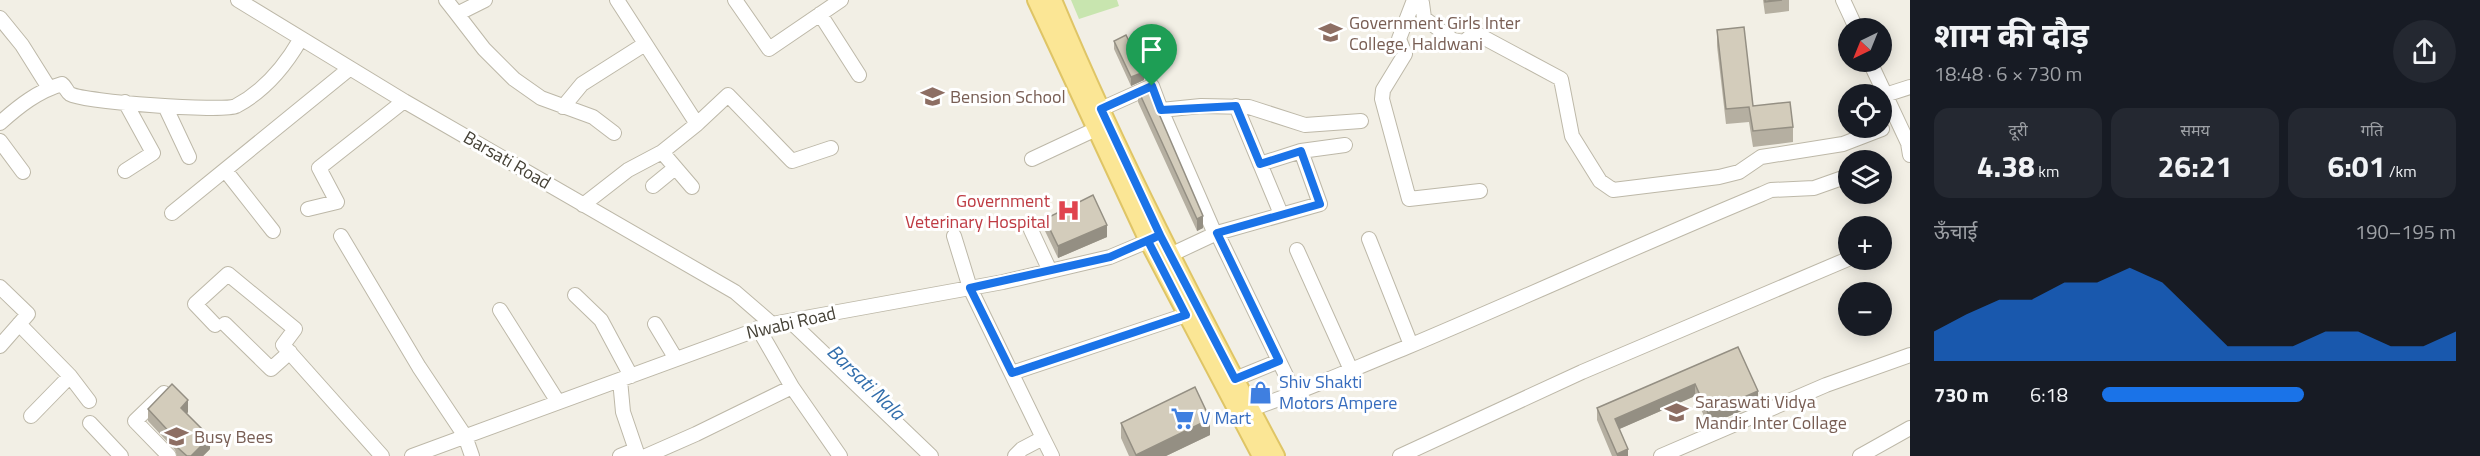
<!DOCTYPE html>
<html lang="hi">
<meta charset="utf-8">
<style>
body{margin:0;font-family:"Titillium Web","Noto Sans Devanagari",sans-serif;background:#242831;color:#f1f3f6;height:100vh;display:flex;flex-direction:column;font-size:22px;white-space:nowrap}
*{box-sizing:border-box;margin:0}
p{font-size:20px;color:#9ea1a6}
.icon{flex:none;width:33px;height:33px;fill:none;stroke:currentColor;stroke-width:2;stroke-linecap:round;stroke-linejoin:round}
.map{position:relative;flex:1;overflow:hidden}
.details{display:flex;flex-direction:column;background:#171b24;width:570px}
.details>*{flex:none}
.needle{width:39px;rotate:223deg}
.buttons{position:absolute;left:1838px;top:18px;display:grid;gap:12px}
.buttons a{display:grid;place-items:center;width:54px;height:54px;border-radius:50%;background:#171b24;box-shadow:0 3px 15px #0003;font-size:30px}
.pin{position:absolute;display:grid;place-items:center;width:51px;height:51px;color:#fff;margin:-62px -26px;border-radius:50% 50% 50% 0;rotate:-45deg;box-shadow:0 0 6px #0007}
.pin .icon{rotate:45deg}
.round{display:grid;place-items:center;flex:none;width:63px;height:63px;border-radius:32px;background:#242831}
.overview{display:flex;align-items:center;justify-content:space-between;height:102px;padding:0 24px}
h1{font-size:33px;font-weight:700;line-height:45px}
.stats{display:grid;grid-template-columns:repeat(3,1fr);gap:9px;height:102px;padding:6px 24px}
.stats div{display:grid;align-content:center;border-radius:15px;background:#242831;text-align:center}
.stats b{font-size:30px;font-weight:700}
.stats small{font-size:16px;font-weight:400}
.stats p{font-size:16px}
.chart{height:168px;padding:12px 24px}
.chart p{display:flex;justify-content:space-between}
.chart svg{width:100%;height:108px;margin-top:6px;fill:#1a73e8;opacity:.7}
ul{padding:0 24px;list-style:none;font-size:20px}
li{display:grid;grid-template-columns:96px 72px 1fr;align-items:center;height:45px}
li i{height:15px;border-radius:8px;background:#1a73e8}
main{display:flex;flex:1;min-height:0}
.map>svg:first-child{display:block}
.green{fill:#c8e5af}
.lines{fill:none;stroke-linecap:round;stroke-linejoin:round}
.minor-casing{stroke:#bdb8a8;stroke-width:16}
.major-casing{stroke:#dfc566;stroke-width:20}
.minor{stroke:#fff;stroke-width:14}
.major{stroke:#fbe695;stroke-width:16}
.wall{fill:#b5afa1}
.shaded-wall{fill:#948f83}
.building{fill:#d3ccbb;stroke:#948f83;stroke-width:1.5}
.route-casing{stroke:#fff;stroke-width:12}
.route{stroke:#1a73e8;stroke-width:8}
.labels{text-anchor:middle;stroke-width:6;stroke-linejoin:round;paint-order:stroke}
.education-label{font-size:18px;fill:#785e54;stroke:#fff;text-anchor:start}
.street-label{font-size:18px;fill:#444035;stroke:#fff}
.health-label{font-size:18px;fill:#be3a42;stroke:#fff;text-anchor:end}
.shop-label{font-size:18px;fill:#366cbe;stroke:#fff;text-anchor:start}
.water-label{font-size:20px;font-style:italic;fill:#326eac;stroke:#fff}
</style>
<main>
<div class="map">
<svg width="1910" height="456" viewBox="0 0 1910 456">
<rect width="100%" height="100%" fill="#f2efe5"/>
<path class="green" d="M1071,0H1117L1119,6L1079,19Z"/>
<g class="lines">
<defs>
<path id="minor" d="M238,0L404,101L735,292L772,324
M446,0L457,14
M485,0L457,14L484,49L514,79L541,98L593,117L614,133
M735,0L769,49L841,0
M1414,0L1399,39L1405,54L1383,90L1382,99L1409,199L1480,191
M1418,0L1422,3L1424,18L1453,40L1464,42L1472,35H1479L1561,79L1572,136L1600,181L1613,190L1719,177L1739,172L1761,157L1843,144L1882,129
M1843,0L1856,28
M820,14L859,75
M0,18L22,45L49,88
M1870,62L1908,143L1910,155
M1885,95L1910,87
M165,106L189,157
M1236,106L1281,214
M563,107L582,84L645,44
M1101,109L1152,86L1161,110L1201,106L1249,107L1305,125L1361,121
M1161,110L1215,234
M0,123C19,106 38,91 62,84C65,86 67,92 70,94C84,102 223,112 236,106C264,91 285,66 300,40
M697,124L728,95L792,161L831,148
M0,141L23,172
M662,152L692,187
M1032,159L1094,130
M1260,164L1301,151
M225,170L273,231
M125,171L153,153L125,102
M653,186L675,168
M583,205L628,170L662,152L697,124L617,0
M308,209L337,202L319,168L404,101
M172,213L349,69
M1031,230L1050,271
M1217,233L1295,394
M341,236L419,367L465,436L472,456
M954,236L970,288L1043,438L1022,449L1015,456
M1369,239L1411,345
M1297,250L1351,370
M1170,255L1217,233L1320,204L1301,151L1345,145
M0,287L28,314L0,346
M575,295L601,320L631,376
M500,310L558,402
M790,321L931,456
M19,324L70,376L89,401
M225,324L271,369L290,352
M655,324L676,359
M215,325L195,304L228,274L295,329L283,345L382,456
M1012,373L1186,315
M1235,379L1279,361
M620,380L623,412L638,456
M792,387L840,456
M164,393L135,421L169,456
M1251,409C1304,391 1355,368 1407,347C1526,297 1643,243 1762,194L1771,190L1814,188L1848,176
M31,416L70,376
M90,423L121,456
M1043,438L1052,456
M412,456L772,324L1003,282L1110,257L1148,241
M620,456L635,450
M646,456L696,434L792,387L758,328
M1400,456L1582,372L1848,259
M1661,456L1826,385L1910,355
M1860,456L1910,428"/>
<path id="major" d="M1036,0L1148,241L1261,456
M1053,0C1118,156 1196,306 1276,456"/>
</defs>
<use href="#minor" class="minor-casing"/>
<use href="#major" class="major-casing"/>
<use href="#minor" class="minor"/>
<use href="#major" class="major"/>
</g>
<path class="wall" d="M1763,0H1789V11L1765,14Z
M1717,30L1753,106L1793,127V142L1753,147L1749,122L1726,124L1717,46Z
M1114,41L1144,80L1131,86L1114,49Z
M1138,90L1203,228L1197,231L1138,102Z
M1045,219L1107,237L1058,258L1045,231Z
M1738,347L1758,404L1708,425L1695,396L1619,429L1628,456H1612L1597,420V408Z
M148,409L188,412L187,414L210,449L203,456H177L175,450L148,421Z
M1121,423L1210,435L1166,456H1129L1121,438Z"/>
<path class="shaded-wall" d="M1144,72V80L1131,86V77Z
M1203,216V228L1197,231V219Z
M1107,225V237L1058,258V246Z
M1695,384V396L1615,431V419Z
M1758,391V404L1708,425V413Z
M188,400V412L181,420V408Z
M1210,419V435L1166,456H1136V455Z
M210,437V449L203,456H191Z
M1628,449V456H1617V454Z"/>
<path class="building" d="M1765,0H1782L1765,2Z
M1744,27L1753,106L1790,102L1793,127L1753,131L1749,107L1726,109L1717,30Z
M1126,35L1144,72L1131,77L1114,41Z
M1147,86L1203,216L1197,219L1138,90Z
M1093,195L1107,225L1058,246L1045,219Z
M1738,347L1758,391L1708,413L1695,384L1615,419L1628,449L1617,454L1597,408Z
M172,384L188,400L181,408L210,437L191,456H187L177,447L175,438L148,409Z
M1195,387L1210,419L1136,455L1121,423Z"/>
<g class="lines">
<defs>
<path id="route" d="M1152,86L1101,109L1160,235L1110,257L970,288L1012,373L1186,315L1148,241L1160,235L1235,379L1279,361L1217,233L1320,204L1301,151L1260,164L1236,106L1161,110L1152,86"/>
</defs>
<use href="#route" class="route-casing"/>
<use href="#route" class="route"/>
</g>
<defs>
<symbol id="school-bare" viewBox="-9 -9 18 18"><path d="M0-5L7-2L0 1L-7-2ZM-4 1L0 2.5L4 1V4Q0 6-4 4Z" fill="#8d6e63" stroke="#fff" stroke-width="2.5" paint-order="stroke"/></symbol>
<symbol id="hospital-bare" viewBox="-9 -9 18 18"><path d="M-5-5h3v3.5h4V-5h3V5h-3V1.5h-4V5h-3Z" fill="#e0444e" stroke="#fff" stroke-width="2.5" paint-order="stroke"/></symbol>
<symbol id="shop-bare" viewBox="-9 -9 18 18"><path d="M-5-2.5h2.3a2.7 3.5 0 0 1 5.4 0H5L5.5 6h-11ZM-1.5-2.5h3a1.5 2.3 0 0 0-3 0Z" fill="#3f7fe0" stroke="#fff" stroke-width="2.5" paint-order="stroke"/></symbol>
<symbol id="supermarket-bare" viewBox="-9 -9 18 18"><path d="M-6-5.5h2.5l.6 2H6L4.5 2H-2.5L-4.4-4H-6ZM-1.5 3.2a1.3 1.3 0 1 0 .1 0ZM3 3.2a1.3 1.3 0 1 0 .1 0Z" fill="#3f7fe0" stroke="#fff" stroke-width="2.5" paint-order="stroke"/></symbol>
</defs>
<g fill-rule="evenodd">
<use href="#school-bare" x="1314" y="16" width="33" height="33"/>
<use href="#school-bare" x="916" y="80" width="33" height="33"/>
<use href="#hospital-bare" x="1052" y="194" width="33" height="33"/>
<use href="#shop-bare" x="1244" y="376" width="33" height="33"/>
<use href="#school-bare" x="1660" y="396" width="33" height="33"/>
<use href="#supermarket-bare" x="1166" y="402" width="33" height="33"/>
<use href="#school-bare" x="160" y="420" width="33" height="33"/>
</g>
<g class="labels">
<g class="education-label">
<text x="1349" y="29">Government Girls Inter<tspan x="1349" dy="21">College, Haldwani</tspan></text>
<text x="950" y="103">Bension School</text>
<text x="1695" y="408">Saraswati Vidya<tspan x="1695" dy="21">Mandir Inter Collage</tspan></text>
<text x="194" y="443">Busy Bees</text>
</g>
<g class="street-label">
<text transform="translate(507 160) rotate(30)" y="6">Barsati Road</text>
<text transform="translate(791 323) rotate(-13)" y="6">Nwabi Road</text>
</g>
<g class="health-label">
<text x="1050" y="207">Government<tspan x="1050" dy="21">Veterinary Hospital</tspan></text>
</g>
<g class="shop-label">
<text x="1279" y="388">Shiv Shakti<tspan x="1279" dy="21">Motors Ampere</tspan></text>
<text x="1200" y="424">V Mart</text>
</g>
<g class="water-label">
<text transform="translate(866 382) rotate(44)" y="7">Barsati Nala</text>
</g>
</g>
</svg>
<div class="buttons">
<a><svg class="needle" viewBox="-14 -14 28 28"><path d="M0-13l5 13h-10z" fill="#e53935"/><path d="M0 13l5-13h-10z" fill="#9ea1a6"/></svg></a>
<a><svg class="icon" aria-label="locate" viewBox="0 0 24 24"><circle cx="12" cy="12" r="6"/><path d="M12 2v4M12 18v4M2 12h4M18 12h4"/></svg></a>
<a><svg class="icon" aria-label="layers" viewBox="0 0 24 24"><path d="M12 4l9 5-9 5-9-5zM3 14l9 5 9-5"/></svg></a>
<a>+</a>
<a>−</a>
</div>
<div class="pin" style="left:1152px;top:86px;background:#1e9e55"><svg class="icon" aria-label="arrive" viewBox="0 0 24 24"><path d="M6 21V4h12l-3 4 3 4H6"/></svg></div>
</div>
<section class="details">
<div class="overview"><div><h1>शाम की दौड़</h1><p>18:48 · 6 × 730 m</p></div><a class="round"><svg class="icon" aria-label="share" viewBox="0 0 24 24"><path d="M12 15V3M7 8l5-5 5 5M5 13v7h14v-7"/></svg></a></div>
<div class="stats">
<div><p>दूरी</p><b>4.38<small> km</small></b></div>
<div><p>समय</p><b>26:21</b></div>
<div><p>गति</p><b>6:01<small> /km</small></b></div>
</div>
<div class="chart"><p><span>ऊँचाई</span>190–195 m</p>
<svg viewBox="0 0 160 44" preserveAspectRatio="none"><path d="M0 44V32L10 25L20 19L30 19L40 12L50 12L60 6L70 12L80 25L90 38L100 38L110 38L120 32L130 32L140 38L150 38L160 32V44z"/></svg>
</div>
<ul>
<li><b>730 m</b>6:18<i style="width:57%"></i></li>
</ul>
</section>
</main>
